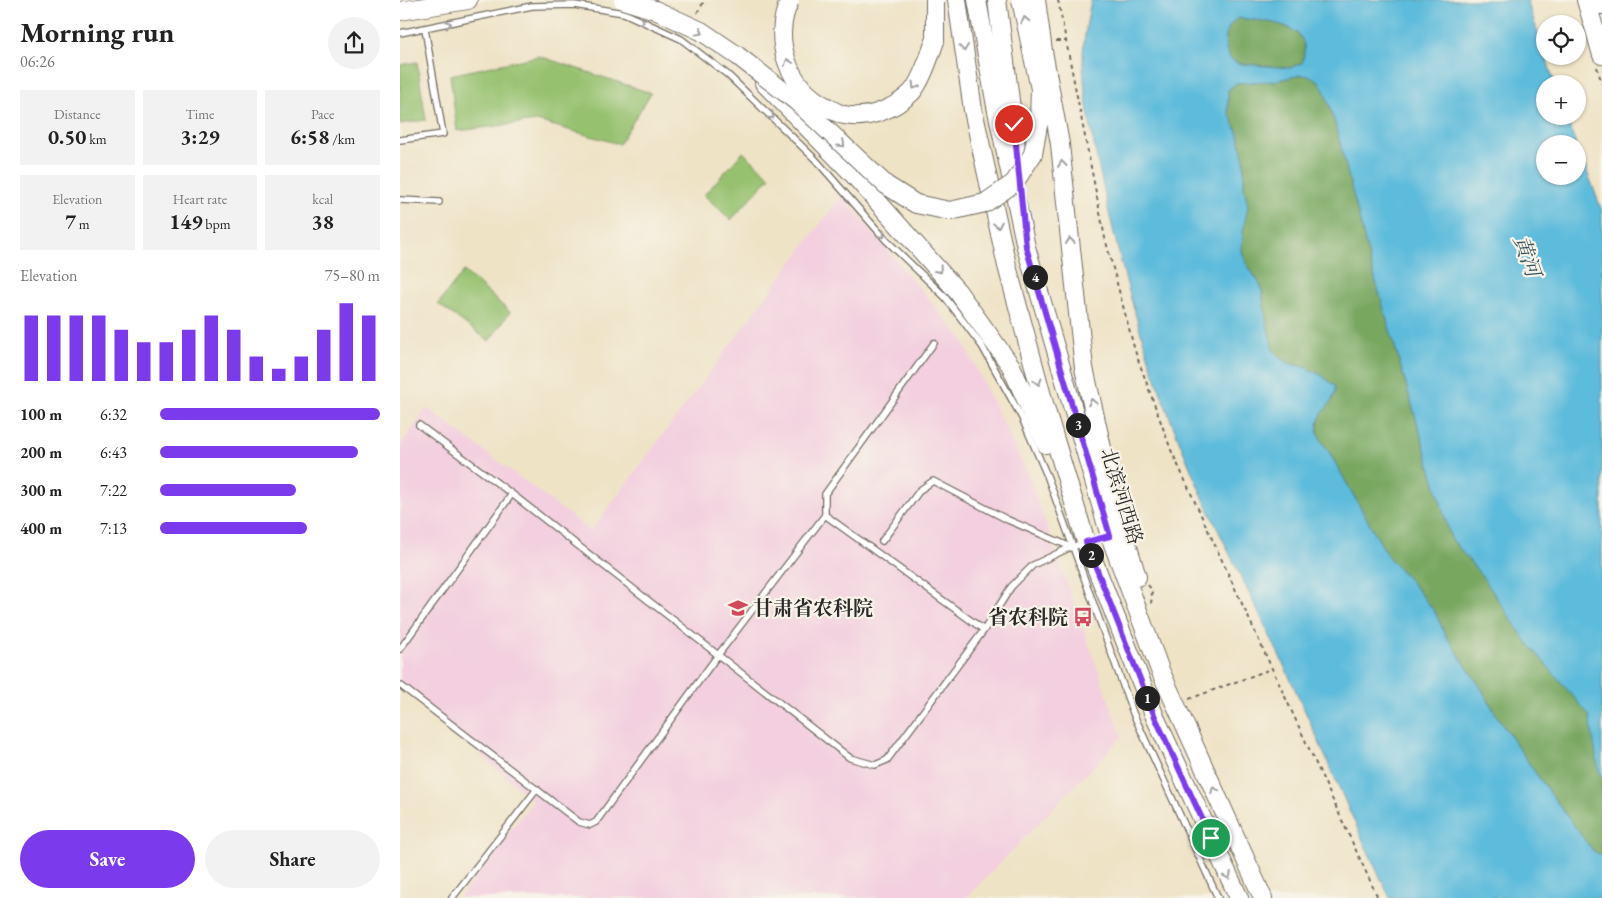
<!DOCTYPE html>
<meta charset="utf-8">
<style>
body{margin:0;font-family:"EB Garamond","Noto Serif SC",serif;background:#f2f2f2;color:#222;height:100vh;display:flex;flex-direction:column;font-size:19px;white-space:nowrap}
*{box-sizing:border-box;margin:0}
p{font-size:16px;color:#767676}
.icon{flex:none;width:28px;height:28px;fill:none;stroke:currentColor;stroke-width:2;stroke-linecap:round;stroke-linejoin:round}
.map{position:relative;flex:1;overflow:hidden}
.drawer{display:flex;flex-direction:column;background:#fff;width:400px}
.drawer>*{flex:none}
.tools{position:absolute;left:1136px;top:15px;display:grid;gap:10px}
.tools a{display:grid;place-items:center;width:50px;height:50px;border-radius:50%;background:#fff;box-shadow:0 1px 4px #0004;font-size:25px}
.pin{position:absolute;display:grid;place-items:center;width:42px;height:42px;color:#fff;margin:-21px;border:2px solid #fff;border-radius:50%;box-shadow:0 1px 5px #0007}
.km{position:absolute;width:25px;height:25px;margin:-12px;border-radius:50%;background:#222;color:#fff;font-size:14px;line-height:25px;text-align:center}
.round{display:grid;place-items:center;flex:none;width:52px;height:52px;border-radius:26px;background:#f2f2f2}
.headline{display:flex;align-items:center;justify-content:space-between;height:85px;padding:0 20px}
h1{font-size:28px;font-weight:700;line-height:38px}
.stats{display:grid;grid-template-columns:repeat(3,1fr);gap:8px;height:85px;padding:5px 20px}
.stats div{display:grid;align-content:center;border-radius:0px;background:#f2f2f2;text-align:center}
.stats b{font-size:21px;font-weight:700}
.stats small{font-size:14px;font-weight:400}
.stats p{font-size:14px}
.chart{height:140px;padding:10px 20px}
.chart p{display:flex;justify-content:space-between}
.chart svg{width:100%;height:90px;margin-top:5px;stroke:#7c3aed;stroke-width:6}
.cta{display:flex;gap:10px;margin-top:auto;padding:10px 20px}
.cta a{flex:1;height:58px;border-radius:30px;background:#7c3aed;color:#fff;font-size:20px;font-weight:700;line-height:58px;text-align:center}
.cta a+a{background:#f2f2f2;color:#222}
ul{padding:0 20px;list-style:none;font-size:16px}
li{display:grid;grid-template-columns:80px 60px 1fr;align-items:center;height:38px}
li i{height:12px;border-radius:6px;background:#7c3aed}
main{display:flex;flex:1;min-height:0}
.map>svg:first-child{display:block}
.built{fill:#f3cfdf}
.green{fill:#96c16e;stroke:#60764c}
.forest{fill:#78a761;stroke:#526946}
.water{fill:#5dbbdb;stroke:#447383;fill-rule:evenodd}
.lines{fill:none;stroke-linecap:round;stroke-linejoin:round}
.service-casing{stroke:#706b61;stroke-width:8}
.primary-casing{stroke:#706b61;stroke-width:20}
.path{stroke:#706b61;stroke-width:2;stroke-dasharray:4 4;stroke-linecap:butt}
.service{stroke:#fff;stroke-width:5.5}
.primary{stroke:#fff;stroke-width:18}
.primary-bridge-casing{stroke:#706b61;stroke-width:20;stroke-linecap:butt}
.primary-bridge{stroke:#fff;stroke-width:18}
.oneway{stroke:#a0a0a0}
.route-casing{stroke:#fff;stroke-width:10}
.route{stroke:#7c3aed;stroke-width:6}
.labels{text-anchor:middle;stroke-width:4.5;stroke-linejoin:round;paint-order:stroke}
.street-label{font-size:20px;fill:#2b2b2b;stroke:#f7f3e8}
.poi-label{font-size:20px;font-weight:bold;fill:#2b2b2b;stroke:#f7f3e8;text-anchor:start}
.water-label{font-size:21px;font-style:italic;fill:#3a5660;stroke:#f7f3e8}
</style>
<main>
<section class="drawer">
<div class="headline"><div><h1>Morning run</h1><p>06:26</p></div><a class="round"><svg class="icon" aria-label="share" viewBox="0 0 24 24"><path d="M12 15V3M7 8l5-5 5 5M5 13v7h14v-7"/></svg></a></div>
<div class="stats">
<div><p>Distance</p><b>0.50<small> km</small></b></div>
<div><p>Time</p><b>3:29</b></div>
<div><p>Pace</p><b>6:58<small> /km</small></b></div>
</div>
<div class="stats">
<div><p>Elevation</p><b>7<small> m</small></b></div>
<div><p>Heart rate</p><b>149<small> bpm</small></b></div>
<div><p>kcal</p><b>38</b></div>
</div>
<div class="chart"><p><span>Elevation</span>75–80 m</p>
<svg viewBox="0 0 160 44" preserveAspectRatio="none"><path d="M5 44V12M15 44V12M25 44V12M35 44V12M45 44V19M55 44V25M65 44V25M75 44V19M85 44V12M95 44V19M105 44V32M115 44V38M125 44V32M135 44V19M145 44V6M155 44V12"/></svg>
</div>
<ul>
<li><b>100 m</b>6:32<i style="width:100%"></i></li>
<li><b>200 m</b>6:43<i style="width:90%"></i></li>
<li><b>300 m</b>7:22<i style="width:62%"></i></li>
<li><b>400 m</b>7:13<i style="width:67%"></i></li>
</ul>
<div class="cta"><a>Save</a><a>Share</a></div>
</section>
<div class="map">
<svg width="1202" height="898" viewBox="0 0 1202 898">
<rect width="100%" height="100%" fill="#f7f3e8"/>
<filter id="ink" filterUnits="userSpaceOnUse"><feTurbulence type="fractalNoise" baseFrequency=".02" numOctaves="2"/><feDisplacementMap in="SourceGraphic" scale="10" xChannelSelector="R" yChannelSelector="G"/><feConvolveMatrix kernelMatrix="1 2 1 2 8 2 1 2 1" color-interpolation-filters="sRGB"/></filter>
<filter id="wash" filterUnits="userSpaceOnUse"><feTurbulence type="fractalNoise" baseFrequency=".0096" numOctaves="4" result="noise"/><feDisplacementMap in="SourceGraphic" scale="20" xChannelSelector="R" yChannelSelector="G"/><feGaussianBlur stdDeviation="1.12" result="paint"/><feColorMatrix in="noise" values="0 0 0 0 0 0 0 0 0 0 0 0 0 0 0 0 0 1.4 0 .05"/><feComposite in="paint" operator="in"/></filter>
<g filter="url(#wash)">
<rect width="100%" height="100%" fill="#efe3c6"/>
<path class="built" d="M442,195L562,339L627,472L722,737L566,898H59L133,801L0,684V446L27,408L191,531Z"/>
<path class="green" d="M139,56L251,93L219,144L137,121L57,131L50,75Z
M17,62L26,120L0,124V65Z
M343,152L370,177L331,220L304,195Z
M64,271L110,312L89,341L38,304Z"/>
<path class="forest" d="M839,18C866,22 916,22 902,63L890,68L842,64C838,63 834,62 831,59C821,48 825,23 839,18Z
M901,75L910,76L919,81L924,90L935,123L971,265L1051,538L1084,579L1126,641L1190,715L1199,772L1202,778V856L1192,850L1139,778L1097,716L1081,688L1045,634L1035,612L1011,582L989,558L929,452L919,438L918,427L920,415L932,400L935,386L921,375L905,367L891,364L880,358L873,350L866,320L861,286L846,263L842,251L843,231L848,206L844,187V160L828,111V90L836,83L874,81Z"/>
<path class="water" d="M691,0H1127L1155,84H1145V116H1166L1176,144H1145V176H1178V147L1202,211V778L1199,772L1189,715L1126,641L1084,579L1051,538L971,265L935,123L924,90L919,81L910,76L901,75L874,81L836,83L828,90V111L838,133L844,160V187L848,206L843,231L842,251L846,263L861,286L866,320L873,350L880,358L891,364L905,367L921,375L935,386C938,405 909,415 920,438C922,443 926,447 929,452L989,558L1011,582L1035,612L1045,634L1081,688L1097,716L1139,778L1192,850L1202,856V898H990C951,818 918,737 880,657C847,587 810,519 782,448C749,369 726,287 707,204C697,158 682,100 683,52C684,35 688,17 691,0ZM839,18C866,22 916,22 902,63L890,68L842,64C838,63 834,62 831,59C821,48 825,23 839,18Z"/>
</g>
<g filter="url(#ink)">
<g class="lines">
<defs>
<path id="service" d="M0,33L132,6L174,5L224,13L281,39L328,75L416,160L486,240L545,297L582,346L622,418L648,478L733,713L818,898
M0,140L43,134L25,29
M0,200L39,202
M19,425L112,494L450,758L475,765L487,760L584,630L611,587L633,565L671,547L707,537
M425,515V494L534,343
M482,541L520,490L533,481L608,520L671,547
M0,649L112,494
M0,685L179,822L190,825L196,822L318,655L425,515L584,630
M52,898L137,789"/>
<path id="primary" d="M535,0V41
M557,0L573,110L607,266L645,407L686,542L755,717L839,898
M577,0L596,106L626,247L710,536L760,670L863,898
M597,0L618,162
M1186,0L1202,55
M1201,0L1202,5
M0,11L68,0
M364,83L453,174L558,292L611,366L646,444
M667,212L684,368L713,497L737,577"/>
</defs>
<use href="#service" class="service-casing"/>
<use href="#primary" class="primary-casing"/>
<path class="path" d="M658,0L705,238L735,351L771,450L978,898
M297,13L305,0
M656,41H666
M1197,67L1202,84
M748,585L752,590L751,606
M687,610L686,615L690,619
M789,699L871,669"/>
<use href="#service" class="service"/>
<use href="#primary" class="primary"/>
<defs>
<path id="primary-bridge" d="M223,0L255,10L301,31L338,56L396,101L486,185L516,204L550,211L585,203L614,183L633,154L639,120L640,89L621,0
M390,0C371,39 388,88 427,107C432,110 439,114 444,115C468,120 494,109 511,93C521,83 530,55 535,41
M636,0L643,51L660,144L667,212"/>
</defs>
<use href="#primary-bridge" class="primary-bridge-casing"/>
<use href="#primary-bridge" class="primary-bridge"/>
</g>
<defs><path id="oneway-chevron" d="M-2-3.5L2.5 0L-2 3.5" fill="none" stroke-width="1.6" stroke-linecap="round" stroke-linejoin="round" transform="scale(1.25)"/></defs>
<g class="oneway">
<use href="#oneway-chevron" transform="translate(625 20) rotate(-102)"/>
<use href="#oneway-chevron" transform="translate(241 21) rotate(25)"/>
<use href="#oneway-chevron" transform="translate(48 24) rotate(-12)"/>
<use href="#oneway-chevron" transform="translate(300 32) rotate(29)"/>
<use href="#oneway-chevron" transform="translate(564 48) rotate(82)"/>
<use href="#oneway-chevron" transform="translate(388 62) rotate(-109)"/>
<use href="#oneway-chevron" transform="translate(515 86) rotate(121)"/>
<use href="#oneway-chevron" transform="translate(371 116) rotate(44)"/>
<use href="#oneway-chevron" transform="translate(442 144) rotate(43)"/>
<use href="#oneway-chevron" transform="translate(662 164) rotate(-96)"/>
<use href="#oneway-chevron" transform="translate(598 225) rotate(78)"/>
<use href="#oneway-chevron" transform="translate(482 235) rotate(48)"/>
<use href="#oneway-chevron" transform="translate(670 241) rotate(-96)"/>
<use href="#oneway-chevron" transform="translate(539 270) rotate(48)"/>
<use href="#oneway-chevron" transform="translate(638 382) rotate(75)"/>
<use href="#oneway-chevron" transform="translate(692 402) rotate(-103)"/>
<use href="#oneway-chevron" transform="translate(814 790) rotate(-115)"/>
<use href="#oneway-chevron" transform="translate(828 876) rotate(65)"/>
</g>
</g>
<g class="lines" filter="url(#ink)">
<defs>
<path id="route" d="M614,124L626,247L710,536L686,542L755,717L811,838"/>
</defs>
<use href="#route" class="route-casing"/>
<use href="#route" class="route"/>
</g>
<defs>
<symbol id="university-bare" viewBox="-9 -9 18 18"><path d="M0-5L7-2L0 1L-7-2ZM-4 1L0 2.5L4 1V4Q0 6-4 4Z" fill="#d1495b" stroke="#f7f3e8" stroke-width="2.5" paint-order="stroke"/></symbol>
<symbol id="bus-bare" viewBox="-9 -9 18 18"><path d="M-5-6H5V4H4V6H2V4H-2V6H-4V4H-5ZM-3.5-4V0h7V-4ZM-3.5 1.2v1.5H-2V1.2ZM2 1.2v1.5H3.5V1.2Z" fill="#d1495b" stroke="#f7f3e8" stroke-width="2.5" paint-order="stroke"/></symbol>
</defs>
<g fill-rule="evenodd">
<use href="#university-bare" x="324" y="594" width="28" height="28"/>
<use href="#bus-bare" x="669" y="603" width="28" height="28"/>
</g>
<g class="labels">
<g class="street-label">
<text transform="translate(722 496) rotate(73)" y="7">北滨河西路</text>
</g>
<g class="poi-label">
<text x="353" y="615">甘肃省农科院</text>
<text x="668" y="624" text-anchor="end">省农科院</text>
</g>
<g class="water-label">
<text transform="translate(1127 256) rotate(71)" y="7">黄河</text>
</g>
</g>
</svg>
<div class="tools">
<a><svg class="icon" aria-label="locate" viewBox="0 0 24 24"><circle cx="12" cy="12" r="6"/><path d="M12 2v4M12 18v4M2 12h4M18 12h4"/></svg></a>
<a>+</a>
<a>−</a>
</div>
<div class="pin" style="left:811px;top:838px;background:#1e9e55"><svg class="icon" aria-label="arrive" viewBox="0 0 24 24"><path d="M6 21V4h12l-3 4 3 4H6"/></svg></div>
<div class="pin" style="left:614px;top:124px;background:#d93025"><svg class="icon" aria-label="check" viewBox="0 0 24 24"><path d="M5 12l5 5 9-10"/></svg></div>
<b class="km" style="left:747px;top:698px">1</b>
<b class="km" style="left:691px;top:555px">2</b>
<b class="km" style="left:678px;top:425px">3</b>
<b class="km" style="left:635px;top:277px">4</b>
</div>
</main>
